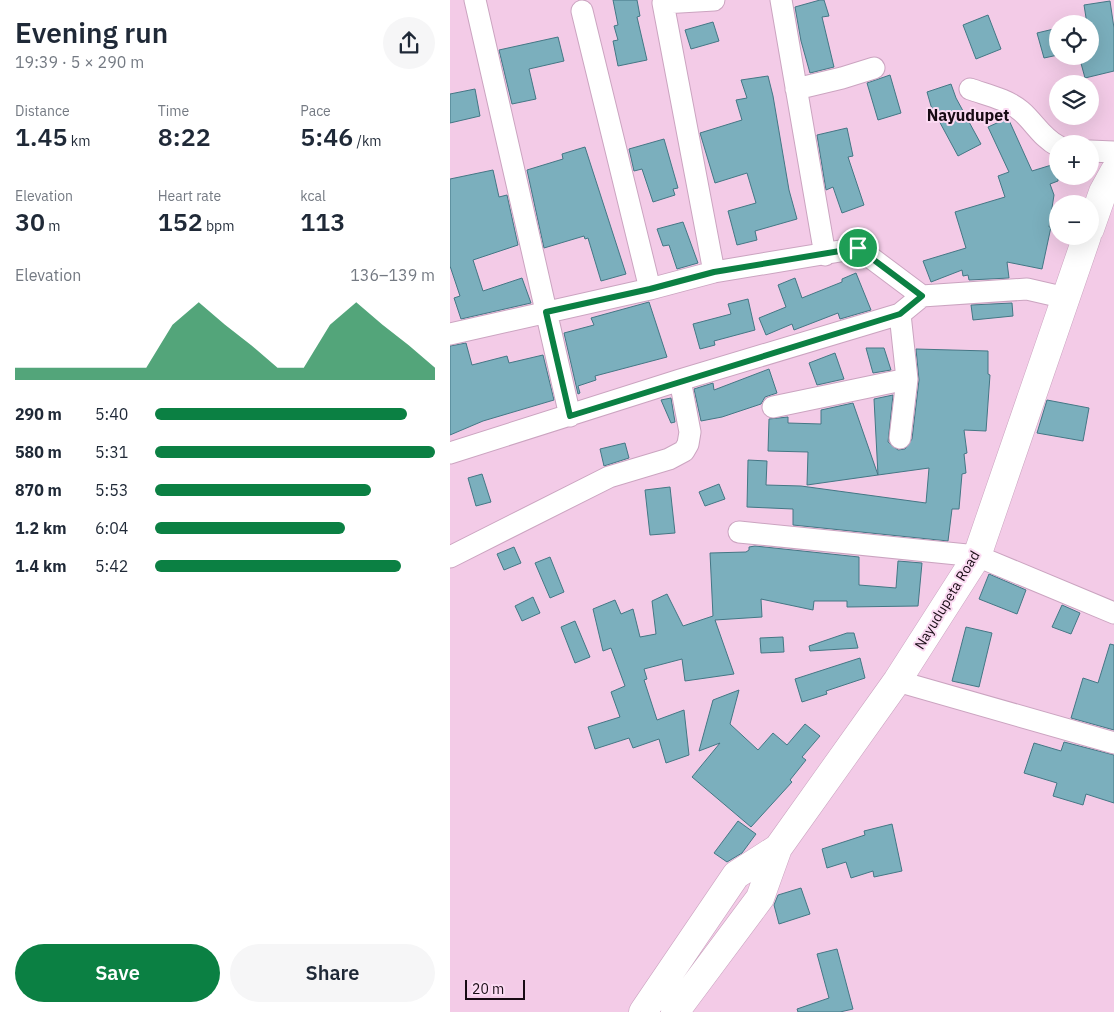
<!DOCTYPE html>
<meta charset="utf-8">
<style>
body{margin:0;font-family:"IBM Plex Sans",sans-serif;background:#f6f6f7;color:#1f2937;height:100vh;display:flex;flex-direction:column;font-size:19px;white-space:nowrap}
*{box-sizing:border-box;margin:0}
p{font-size:16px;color:#747a83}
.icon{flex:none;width:28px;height:28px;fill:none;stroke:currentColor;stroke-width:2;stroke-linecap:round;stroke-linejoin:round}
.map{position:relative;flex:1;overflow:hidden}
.drawer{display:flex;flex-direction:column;background:#fff;width:450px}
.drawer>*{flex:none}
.buttons{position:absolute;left:599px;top:15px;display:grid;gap:10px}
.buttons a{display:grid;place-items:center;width:50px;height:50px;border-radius:50%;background:#fff;box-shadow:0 5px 20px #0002;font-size:25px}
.scale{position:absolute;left:15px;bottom:12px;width:60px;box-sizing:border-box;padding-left:5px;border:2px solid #180b14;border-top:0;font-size:14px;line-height:18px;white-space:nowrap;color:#180b14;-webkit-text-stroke:4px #fbdaf2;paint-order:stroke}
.pin{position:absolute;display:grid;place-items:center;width:42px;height:42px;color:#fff;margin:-21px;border:2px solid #fff;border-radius:50%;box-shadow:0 1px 5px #0007}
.round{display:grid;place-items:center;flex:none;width:52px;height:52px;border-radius:26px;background:#f6f6f7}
.headline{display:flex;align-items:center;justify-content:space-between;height:85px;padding:0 15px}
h1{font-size:28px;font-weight:600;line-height:38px}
.stats{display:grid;grid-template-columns:repeat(3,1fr);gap:8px;height:85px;padding:5px 15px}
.stats div{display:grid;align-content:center}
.stats b{font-size:25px;font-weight:600}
.stats small{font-size:14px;font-weight:400}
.stats p{font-size:14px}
.chart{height:140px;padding:10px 15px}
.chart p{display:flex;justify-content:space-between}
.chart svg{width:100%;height:90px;margin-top:5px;fill:#0b8043;opacity:.7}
.button{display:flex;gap:10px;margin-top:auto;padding:10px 15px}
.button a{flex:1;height:58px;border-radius:30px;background:#0b8043;color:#fff;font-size:20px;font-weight:600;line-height:58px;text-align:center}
.button a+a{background:#f6f6f7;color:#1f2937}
ul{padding:0 15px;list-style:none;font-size:16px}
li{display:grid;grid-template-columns:80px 60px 1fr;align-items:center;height:38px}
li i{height:12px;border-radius:6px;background:#0b8043}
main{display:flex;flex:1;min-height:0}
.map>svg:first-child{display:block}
.building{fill:#7bafbd;stroke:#447785}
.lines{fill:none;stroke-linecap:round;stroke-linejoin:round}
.street-casing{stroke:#cba4c0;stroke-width:23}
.secondary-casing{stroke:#cba4c0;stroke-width:29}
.street{stroke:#fff;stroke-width:21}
.secondary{stroke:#fff;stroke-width:28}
.route-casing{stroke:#fff;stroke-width:10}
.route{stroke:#0b8043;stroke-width:6}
.labels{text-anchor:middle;stroke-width:4;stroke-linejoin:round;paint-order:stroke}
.street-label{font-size:14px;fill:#180b14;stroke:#fbdaf2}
.quarter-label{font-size:16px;font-weight:bold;fill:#180b14;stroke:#fbdaf2}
</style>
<main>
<section class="drawer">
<div class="headline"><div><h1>Evening run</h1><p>19:39 · 5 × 290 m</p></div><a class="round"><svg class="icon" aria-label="share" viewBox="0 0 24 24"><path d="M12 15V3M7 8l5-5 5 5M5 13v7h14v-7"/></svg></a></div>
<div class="stats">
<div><p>Distance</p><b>1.45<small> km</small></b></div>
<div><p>Time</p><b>8:22</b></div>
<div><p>Pace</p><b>5:46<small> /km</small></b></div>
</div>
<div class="stats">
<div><p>Elevation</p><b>30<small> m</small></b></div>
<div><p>Heart rate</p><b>152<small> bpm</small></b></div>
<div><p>kcal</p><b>113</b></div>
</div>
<div class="chart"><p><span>Elevation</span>136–139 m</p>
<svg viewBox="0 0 160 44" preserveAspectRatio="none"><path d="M0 44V38L10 38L20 38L30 38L40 38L50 38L60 17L70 6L80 17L90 27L100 38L110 38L120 17L130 6L140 17L150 27L160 38V44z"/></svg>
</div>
<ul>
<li><b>290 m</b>5:40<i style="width:90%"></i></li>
<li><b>580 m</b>5:31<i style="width:100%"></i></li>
<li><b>870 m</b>5:53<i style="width:77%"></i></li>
<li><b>1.2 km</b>6:04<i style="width:68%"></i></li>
<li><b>1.4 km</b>5:42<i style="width:88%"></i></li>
</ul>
<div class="button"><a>Save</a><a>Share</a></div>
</section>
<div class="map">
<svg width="664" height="1012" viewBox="0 0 664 1012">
<rect width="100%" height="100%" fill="#f3cbe7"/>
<path class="building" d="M163,0H187L190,16L187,17L197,60L168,66L163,41L168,40L164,26L168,25Z
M370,0H374L379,16L372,17L384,67L360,73L351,41L345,7Z
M660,1L664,28V71L635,78L629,56H640V24H637L634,5Z
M538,15L551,49L526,59L513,25Z
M263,22L269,41L241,49L235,30Z
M608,28V55L594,58L587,33Z
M108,37L114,61L79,69L86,99L62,104L49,50Z
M440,75L451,113L428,120L417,83Z
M318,76L323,96L339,190L347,219L305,231L307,240L287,245L278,211L306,203L297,173L265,183L250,133L292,120L286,100L297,98L291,80Z
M501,84L506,98L531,144L508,156L481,106L477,92Z
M25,89L30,116L0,123V94Z
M558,118L582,171L608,163V181L600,184L604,195L599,227H601L592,269L557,262L559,278L519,280L518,275L513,276L512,270L481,282L473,261L516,248L505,212L555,197L548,176L559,172L538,127Z
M397,128L403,156L398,157L414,205L392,213L383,187L376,190L367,135Z
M214,139L228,188L223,189L225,195L203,202L192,169L184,171L179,149Z
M135,147L176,274L151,281L138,238L135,239L134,236L94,248L77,170L113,159L112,154Z
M43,170L49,197L57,195L68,245L23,260L33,291L72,278L81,303L11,319L4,298L10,296L0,266V179Z
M233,222L248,263L227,269L219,245L213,246L207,229Z
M406,273L421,310L390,319L388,313L344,330L342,324L316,335L309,318L336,307L328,285L345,278L352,298L392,282V279Z
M298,299L305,330L264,341L265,345L250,349L243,324L281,314L278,304Z
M199,302L217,357L145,376L146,380L128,386L130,393L128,394L114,333L144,325L141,318Z
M562,303L563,316L523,320L521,305Z
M16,343L22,365L57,356L59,363L93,355L104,400L33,421L0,435V346Z
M416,348H434L441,370L423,373Z
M466,349L538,351V374L540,375L536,431L514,430L517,453L514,454L516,473L512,474L509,509H502L498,541L343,525V509L297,507L298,460L317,461L316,485L351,486L476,503L479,468L428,475L424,399L443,395L438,442L448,450L455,449L462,439L469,380Z
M385,353L394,379L367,385L359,363Z
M319,369L327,393L315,397L311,404L272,417L251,421L244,389L263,383L264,390Z
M221,398L225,422L221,423L211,400Z
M597,400L639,408L633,441L587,433Z
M403,403L428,475L357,485L358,452L318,451L319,419L338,417V423L371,424V410Z
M175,443L179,458L154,466L150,449Z
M32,474L41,502L26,506L18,478Z
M269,484L275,499L255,506L249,492Z
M220,487L225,533L200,535L195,490Z
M305,546L409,557V585L446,588L448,561L472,563L468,606L397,607V601H364L363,610L311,599L312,617L265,620L284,674L235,681L232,659L194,669L197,679L194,680L207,720L234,710L239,755L216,763L209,739L183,748L179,738L145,749L138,727L170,717L161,692L175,686L161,648L153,651L143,609L165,600L171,614L183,609L190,637L206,634L202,601L217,594L233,626L263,616L260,553L296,552L299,550V547Z
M64,547L71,563L54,570L47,554Z
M100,557L114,592L100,598L85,563Z
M539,574L576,590L567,614L529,599Z
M83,597L90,613L72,621L65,606Z
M612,605L630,613L621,634L602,627Z
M125,621L140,657L125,663L111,627Z
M516,627L542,633L529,687L502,681Z
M397,633H404L408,648L360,651L359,646Z
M333,637L334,652L311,653L310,638Z
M660,644L664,645V730L621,718L633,678L648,683Z
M410,658L415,678L376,691L377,694L352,702L345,679Z
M289,690L280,724L308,750L323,733L337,745L355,724L370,736L352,757L356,760L340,780L342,782L301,827L242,777L270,743L249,751L263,700Z
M614,742L664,755V803L636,794L633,805L603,796L607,783L574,773L584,743L611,751Z
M288,821L306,834L292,853L277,862L264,853Z
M442,824L452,871L424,877L423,871L401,878L396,862L377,868L372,849L415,835L414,831Z
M351,888L360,914L329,924L324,905L328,895Z
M387,949L403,1009L390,1012H348L347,1009L379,998L367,954Z"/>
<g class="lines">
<defs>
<path id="street" d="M25,0L120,416
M331,0L375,255
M132,11L200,289
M346,89L392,78L424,68
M520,89C537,95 557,99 571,111C584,122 592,138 608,146
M640,151L664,152
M264,272L213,3L264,0
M450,314L457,379L450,438
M0,334L200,289L264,272L408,248L472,296L577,289L616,298
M323,407L457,379
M0,453L230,380L450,314L472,296
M289,532L527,556L664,613
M0,557L159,477L219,459L234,451L238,444L240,432L230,380
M447,681L664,743"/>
<path id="secondary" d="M640,229L653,192L664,172
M193,1012L286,875L328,848
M225,1012L310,898L328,848L447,681L527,556L637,236"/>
</defs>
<use href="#street" class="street-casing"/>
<use href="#secondary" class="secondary-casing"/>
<use href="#street" class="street"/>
<use href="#secondary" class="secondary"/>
</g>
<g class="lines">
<defs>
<path id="route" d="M408,248L472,296L450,314L120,416L96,312L200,289L264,272Z"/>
</defs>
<use href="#route" class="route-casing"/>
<use href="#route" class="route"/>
</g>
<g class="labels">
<g class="street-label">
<text transform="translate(497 600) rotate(-59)" y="5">Nayudupeta Road</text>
</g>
<g class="quarter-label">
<text x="518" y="121">Nayudupet</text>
</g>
</g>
</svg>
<div class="buttons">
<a><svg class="icon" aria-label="locate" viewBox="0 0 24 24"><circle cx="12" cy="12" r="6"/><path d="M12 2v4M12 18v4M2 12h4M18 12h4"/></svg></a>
<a><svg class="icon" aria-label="layers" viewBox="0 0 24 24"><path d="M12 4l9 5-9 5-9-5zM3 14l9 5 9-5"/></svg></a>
<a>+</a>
<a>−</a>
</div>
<div class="scale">20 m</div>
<div class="pin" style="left:408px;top:248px;background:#1e9e55"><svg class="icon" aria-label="arrive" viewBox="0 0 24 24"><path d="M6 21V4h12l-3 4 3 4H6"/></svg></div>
</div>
</main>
